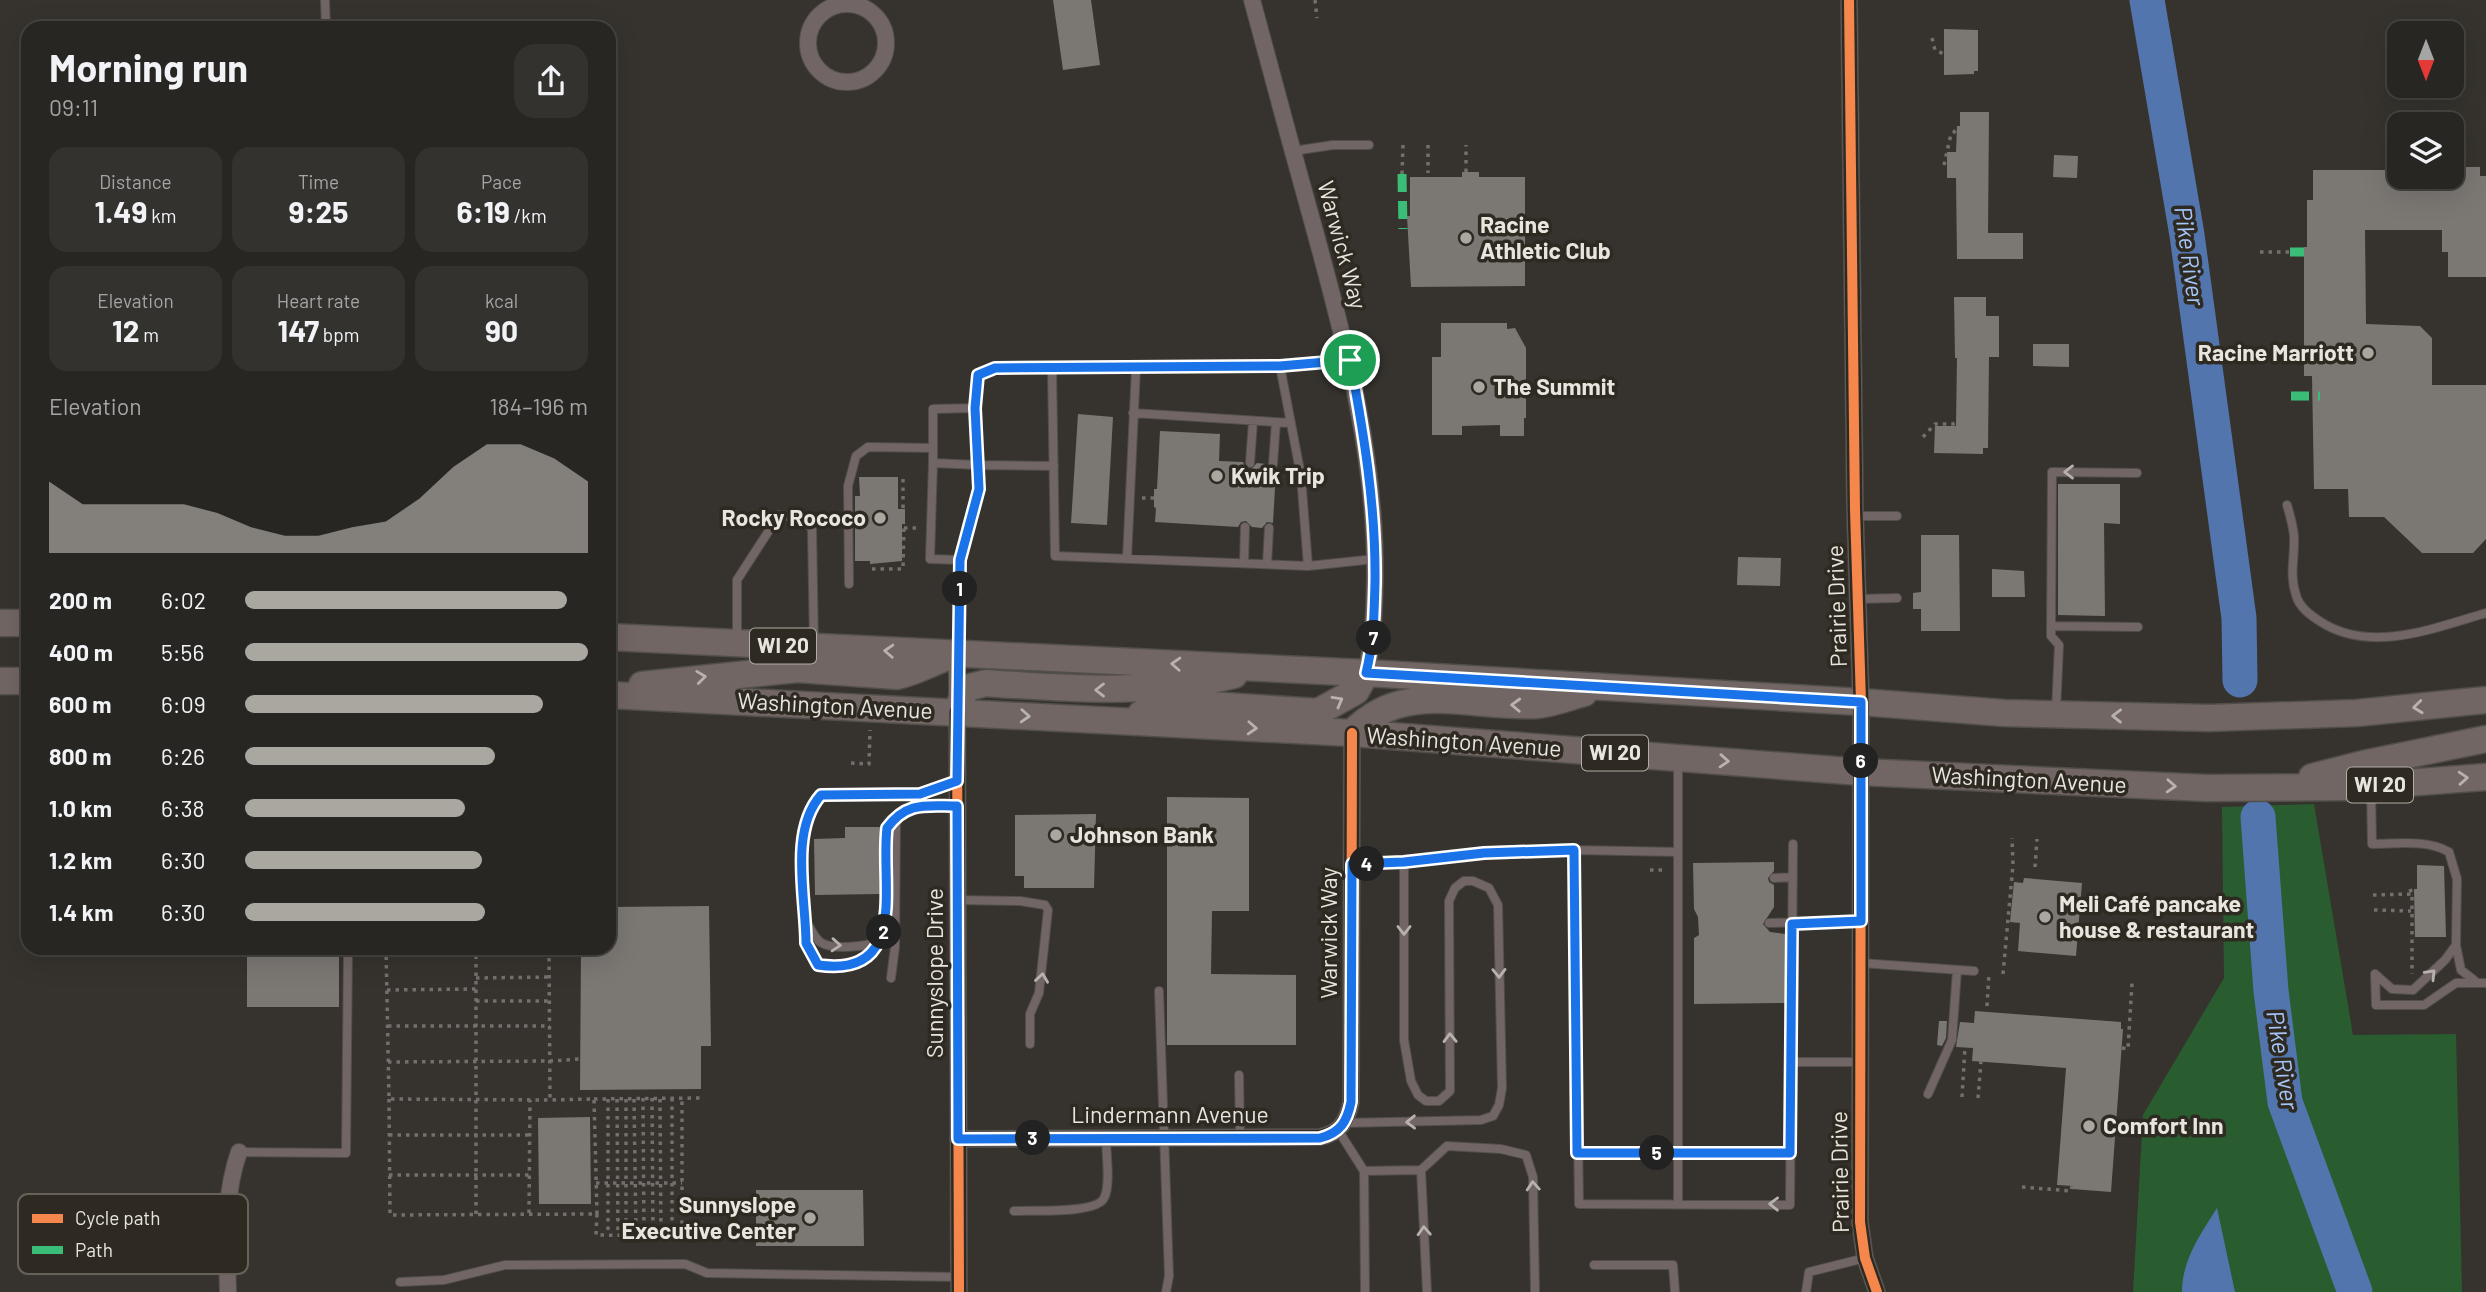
<!DOCTYPE html>
<meta charset="utf-8">
<style>
body{margin:0;font-family:Barlow,sans-serif;background:#34322f;color:#f1f3f6;height:100vh;display:flex;flex-direction:column;font-size:26px;white-space:nowrap}
*{box-sizing:border-box;margin:0}
p{font-size:23px;color:#a5a5a5}
.icon{flex:none;width:38px;height:38px;fill:none;stroke:currentColor;stroke-width:2;stroke-linecap:round;stroke-linejoin:round}
.map{position:relative;flex:1;overflow:hidden}
.details{position:absolute;left:21px;top:21px;width:595px;height:934px;display:flex;flex-direction:column;background:#282622;border-radius:21px;box-shadow:0 7px 28px #0002,0 0 0 2px #444340}
.details>*{flex:none}
.needle{width:46px;rotate:180deg}
.fabs{position:absolute;left:2387px;top:21px;display:grid;gap:14px}
.fabs a{display:grid;place-items:center;width:77px;height:77px;border-radius:14px;background:#282622;box-shadow:0 7px 28px #0002,0 0 0 2px #444340;font-size:35px}
.pin{position:absolute;display:grid;place-items:center;width:60px;height:60px;color:#fff;margin:-30px;border:4px solid #fff;border-radius:50%;box-shadow:0 2px 7px #0007}
.km{position:absolute;width:35px;height:35px;margin:-18px;border-radius:50%;background:#222;color:#fff;font-size:19px;line-height:35px;text-align:center}
.round{display:grid;place-items:center;flex:none;width:74px;height:74px;border-radius:21px;background:#34322f}
.overview{display:flex;align-items:center;justify-content:space-between;height:119px;padding:0 28px}
h1{font-size:38px;font-weight:700;line-height:52px}
.figures{display:grid;grid-template-columns:repeat(3,1fr);gap:10px;height:119px;padding:7px 28px}
.figures div{display:grid;align-content:center;border-radius:18px;background:#34322f;text-align:center}
.figures b{font-size:30px;font-weight:700}
.figures small{font-size:19px;font-weight:400}
.figures p{font-size:19px}
.chart{height:196px;padding:14px 28px}
.chart p{display:flex;justify-content:space-between}
.chart svg{width:100%;height:126px;margin-top:7px;fill:#aaa7a1;opacity:.7}
ul{padding:0 28px;list-style:none;font-size:23px}
li{display:grid;grid-template-columns:112px 84px 1fr;align-items:center;height:52px}
li i{height:18px;border-radius:9px;background:#aaa7a1}
.map>svg:first-child{display:block}
.green{fill:#295d2f}
.water{fill:#5375ad}
.lines{fill:none;stroke-linecap:round;stroke-linejoin:round}
.river{stroke:#5375ad;stroke-width:35}
.building{fill:#7b7874}
.service-casing{stroke:#524f4b;stroke-width:10}
.minor-casing{stroke:#524f4b;stroke-width:18}
.primary-casing{stroke:#524f4b;stroke-width:29}
.path{stroke:#766e6c;stroke-width:3.5;stroke-dasharray:3.5 5;stroke-linecap:butt}
.service{stroke:#716665;stroke-width:8}
.minor{stroke:#716665;stroke-width:16}
.primary{stroke:#726664;stroke-width:26}
.quiet{stroke:#3abd76;stroke-width:9;stroke-dasharray:18 9;stroke-linecap:butt}
.cycleway-casing{stroke:#2e2a21;stroke-width:15}
.cycleway{stroke:#f5874c;stroke-width:10}
.oneway{stroke:#b8b2ae}
.oneway2{stroke:#b9b2ae}
.route-casing{stroke:#fff;stroke-width:14}
.route{stroke:#1a73e8;stroke-width:9}
.poi-dot{fill:#aaa7a1;stroke:#2e2a21;stroke-width:2.5}
.labels{text-anchor:middle;stroke-width:7;stroke-linejoin:round;paint-order:stroke}
.shield{fill:#2e2a21;stroke:#b0ada6;stroke-width:2}
.shield-label{font-size:21px;font-weight:bold;fill:#e8e5df}
.poi-label{font-size:23px;font-weight:bold;fill:#e8e5df;stroke:#2e2a21;text-anchor:start}
.street-label{font-size:23px;fill:#e8e5df;stroke:#2e2a21}
.water-label{font-size:24px;font-style:italic;fill:#a5c5f9;stroke:#2e2a21}
.key{fill:#2e2a21;stroke:#66625a;stroke-width:2}
.key-label{font-size:19px;fill:#e8e5df}
</style>
<div class="map">
<svg width="2486" height="1292" viewBox="0 0 2486 1292">
<rect width="100%" height="100%" fill="#36332e"/>
<path class="green" d="M2314,804L2353,1035L2456,1034L2462,1292H2133L2143,1115L2224,978L2222,807Z"/>
<path class="water" d="M2217,1208L2235,1292H2182C2182,1260 2200,1235 2217,1208Z"/>
<g class="lines">
<path class="river" d="M2147,0L2187,235L2239,618L2240,680
M2258,817L2271,991L2285,1102L2355,1292"/>
</g>
<path class="building" d="M1053,0H1091L1100,65L1063,70Z
M1944,29L1978,30V71H1974V74L1944,75Z
M1960,112H1989L1988,233H2023V259H1957L1956,178H1947V152H1956L1957,126H1960Z
M2054,155L2078,156L2077,178L2053,177Z
M2452,167H2480V176H2486V277H2448V252H2442V230H2365L2366,324L2420,326L2432,338V385H2486V539L2473,553H2422L2384,517H2349L2348,489H2314L2312,376H2304V247H2307V200H2313V170H2399V177H2452Z
M1462,172H1479V177H1525V286L1411,287L1407,216H1410V177H1462Z
M1954,297H1986V316H1999V357H1989L1988,448H1983V454L1934,453L1935,426H1956L1957,358H1955Z
M1441,323H1507V329L1515,328L1526,348V418H1524V436H1500V425L1462,426V435H1432V357H1441Z
M2033,344H2069V367L2033,366Z
M1078,414L1113,417L1107,525L1071,523Z
M1160,431L1220,434L1219,461L1243,462L1246,468L1250,470L1257,463L1266,464L1270,470H1276L1273,523L1267,522L1262,528L1252,527L1246,521L1241,522L1238,527L1155,522L1156,508L1154,507V489H1157Z
M859,477H898V509H905V524H902V561L870,564V561H855V496H860Z
M2058,484H2120V524L2104,523L2105,616L2058,615Z
M1921,535H1959L1960,631H1921V609H1913V593L1921,592Z
M1738,557L1781,558L1780,586L1737,585Z
M1992,569L2024,571L2025,597H1992Z
M1167,797L1249,798V911H1212L1211,974L1296,975V1045H1167Z
M1096,814L1094,888H1024V876H1015V815Z
M845,827H880V894L815,895L814,839L845,838Z
M1774,862V871L1768,878L1769,882L1774,885V907L1763,924L1770,932L1785,934V1003L1694,1004V938L1699,935L1698,917L1694,909L1693,863Z
M2417,865L2444,866L2446,937H2415L2414,889H2417Z
M2024,878L2082,883L2076,956L2018,951L2020,923L2010,922L2014,882L2023,883Z
M709,906L711,1046H701V1089L580,1090L581,948H609V907Z
M289,948H339V1007H247V954H289Z
M1975,1011L2121,1022V1029H2123L2111,1192L2072,1189L2073,1186L2057,1185L2066,1068L1972,1061L1973,1048L1956,1047L1960,1022L1974,1023Z
M1939,1021H1947L1946,1038L1942,1046L1937,1045Z
M590,1117L591,1204H539L538,1118Z
M756,1190H863L864,1246H756Z"/>
<g class="lines">
<defs>
<path id="service" d="M325,0L326,28
M1293,151L1333,145H1369
M1350,360L1280,366L1301,476L1308,566L1375,559
M1280,366L1052,369L1055,556L1308,566
M1052,369L995,368L978,375L975,408L978,465L1054,466
M1133,413L1291,423
M933,463V409L975,408
M1250,463L1253,421
M1273,464L1276,422
M2287,505C2290,515 2293,526 2294,536C2295,557 2289,575 2296,595C2299,607 2310,615 2321,622C2371,654 2434,628 2486,613
M1855,516H1897
M1127,559L1136,368
M1244,563L1245,527
M1267,564L1269,528
M849,584L848,486L856,456L868,447L933,448
M1857,599L1897,598
M2051,626L2138,627
M737,638V580L779,515L804,519L812,529L814,644
M957,651L960,625V560L979,489L978,465L933,463L930,559L960,560
M2056,711L2059,645L2051,636L2052,472L2137,473
M1678,762V1203
M957,781L920,794L821,795C794,826 802,870 805,907C806,918 804,930 806,941C807,950 814,958 819,965C902,976 886,894 886,838C892,800 928,806 957,806
M2371,791L2372,844C2397,844 2427,839 2449,852L2457,879L2456,945L2445,960L2413,990L2392,989L2375,974
M1678,852L1574,850L1579,1204L1790,1205L1793,844
M1352,864L1484,853L1574,850
M1774,878L1793,877
M957,900L1020,901L1045,905L1048,910L1039,993L1030,1014V1044
M807,923C811,929 814,937 820,942C834,951 862,946 877,943
M1769,923L1861,921
M2456,945L2461,970L2475,981
M1861,963L1974,971
M2375,974L2376,1005H2424L2456,983H2486
M891,978L895,947L896,817
M1159,991L1169,1276L1166,1292
M1791,1062H1860
M1239,1075L1240,1137
M1928,1094L1952,1040L1957,970
M1344,1123L1481,1120L1493,1116L1499,1105L1502,1088L1498,905L1489,888L1473,881H1464L1455,888L1449,901L1450,1091L1439,1101H1426L1418,1095L1411,1081L1404,1040V861
M1338,1130L1364,1171L1365,1292
M239,1152L346,1153L348,948
M1578,1153H1790
M1421,1170L1427,1292
M1364,1171L1421,1170L1447,1146L1501,1149L1526,1155L1533,1177L1535,1292
M1014,1211C1032,1210 1097,1214 1104,1198C1111,1186 1106,1153 1106,1138
M1594,1265H1673L1675,1292
M400,1282L444,1280L505,1265L685,1264L707,1273L958,1277
M1806,1292L1809,1272L1865,1258"/>
<path id="minor" d="M1252,0C1273,78 1294,157 1316,235C1347,349 1376,459 1375,578C1374,612 1374,639 1366,673
M1849,0L1855,510L1861,702L1860,1222L1865,1258L1877,1292
M808 43a39 39 0 1 1 78 0a39 39 0 1 1-78 0Z
M957,654L959,1292
M958,1139L1320,1137C1340,1133 1347,1122 1351,1102L1352,733
M228,1292C227,1245 223,1197 239,1152"/>
<path id="primary" d="M0,623H28
M609,637L1366,673L1861,702L2004,713L2209,718L2357,713L2486,700
M0,681H28
M642,685L797,669L897,676C916,672 930,663 948,657
M609,695L1352,733L1861,772L2206,788L2353,787L2486,777
M957,712L966,688L986,683C1072,689 1149,695 1234,675
M1141,714L1152,707L1194,704L1318,712L1356,691L1366,673
M1352,733C1404,678 1471,709 1537,705C1552,704 1569,697 1584,693
M2312,777L2363,764L2486,739"/>
</defs>
<use href="#service" class="service-casing"/>
<use href="#minor" class="minor-casing"/>
<use href="#primary" class="primary-casing"/>
<path class="path" d="M1315,0L1317,18
M1932,38L1935,50L1944,54
M1428,145V173
M1944,165L1951,134L1957,130
M1466,172V145
M1402,174L1403,145
M2260,252H2290
M1923,437L1935,424H1953L1956,422
M903,479V509
M1142,498H1154
M904,528H919
M872,569H903L904,524
M851,763L869,764L870,730
M2035,867L2037,839
M1650,870H1665
M2410,889L2412,894V974
M2373,895L2412,894
M2374,910L2411,911
M386,948L389,1099L550,1100L549,948
M387,954L549,953
M2003,974L2013,865L2012,838
M476,978L550,977
M387,990L476,989
M476,1001H550
M1987,1006L1989,973
M388,1026H550
M2122,1048L2128,1049L2132,983
M388,1062L550,1061L580,1059
M1962,1097L1965,1047
M643,1098L644,1236
M652,1098L653,1236
M672,1098V1236
M1978,1098L1981,1061
M389,1099L390,1215L597,1214L594,1099L550,1100
M594,1099L701,1098
M608,1099V1235
M617,1099L618,1235
M626,1099V1235
M634,1099L636,1235
M660,1099L661,1236
M389,1135H530
M389,1175H529
M596,1183H682
M2022,1187L2071,1191L2072,1186
M529,1213L530,1100
M476,1214V948
M597,1214L596,1235L682,1236V1098"/>
<use href="#service" class="service"/>
<use href="#minor" class="minor"/>
<use href="#primary" class="primary"/>
<path class="quiet" d="M1402,174L1403,229
M2290,252H2304
M2291,396H2320"/>
<defs>
<path id="cycleway" d="M1849,0L1855,510L1861,702L1860,1222L1865,1258L1877,1292
M957,712L959,1292
M958,1139L1320,1137C1340,1133 1347,1122 1351,1102L1352,733"/>
</defs>
<use href="#cycleway" class="cycleway-casing"/>
<use href="#cycleway" class="cycleway"/>
</g>
<defs><path id="oneway-chevron" d="M-2-3.5L2.5 0L-2 3.5" fill="none" stroke-width="1.6" stroke-linecap="round" stroke-linejoin="round" transform="scale(1.75)"/></defs>
<g class="oneway">
<use href="#oneway-chevron" transform="translate(2069 472) rotate(-180)"/>
<use href="#oneway-chevron" transform="translate(1404 930) rotate(90)"/>
<use href="#oneway-chevron" transform="translate(836 945) rotate(4)"/>
<use href="#oneway-chevron" transform="translate(1499 973) rotate(89)"/>
<use href="#oneway-chevron" transform="translate(2431 974) rotate(-46)"/>
<use href="#oneway-chevron" transform="translate(1042 978) rotate(-82)"/>
<use href="#oneway-chevron" transform="translate(1450 1038) rotate(-91)"/>
<use href="#oneway-chevron" transform="translate(1411 1122) rotate(179)"/>
<use href="#oneway-chevron" transform="translate(1533 1186) rotate(-94)"/>
<use href="#oneway-chevron" transform="translate(1774 1204) rotate(-179)"/>
<use href="#oneway-chevron" transform="translate(1424 1231) rotate(-93)"/>
</g>
<g class="oneway2">
<use href="#oneway-chevron" transform="translate(889 651) rotate(-177)"/>
<use href="#oneway-chevron" transform="translate(1176 664) rotate(-177)"/>
<use href="#oneway-chevron" transform="translate(701 677) rotate(-7)"/>
<use href="#oneway-chevron" transform="translate(1100 690) rotate(-180)"/>
<use href="#oneway-chevron" transform="translate(1338 701) rotate(-29)"/>
<use href="#oneway-chevron" transform="translate(1516 705) rotate(-178)"/>
<use href="#oneway-chevron" transform="translate(2418 707) rotate(174)"/>
<use href="#oneway-chevron" transform="translate(1025 716) rotate(3)"/>
<use href="#oneway-chevron" transform="translate(2117 716) rotate(-179)"/>
<use href="#oneway-chevron" transform="translate(1252 728) rotate(3)"/>
<use href="#oneway-chevron" transform="translate(1724 761) rotate(4)"/>
<use href="#oneway-chevron" transform="translate(2463 778) rotate(-4)"/>
<use href="#oneway-chevron" transform="translate(2171 786) rotate(3)"/>
</g>
<g class="lines">
<defs>
<path id="route" d="M1350,360C1364,434 1376,507 1375,583C1374,615 1374,641 1366,673L1861,702V921L1792,924L1790,1153H1577L1574,850L1484,853L1404,862L1352,864L1351,1102C1347,1122 1340,1133 1320,1138L958,1139L957,806C926,806 907,801 887,828C880,883 910,978 818,965L806,943C806,898 789,831 821,795L920,794L957,781L960,560L979,489L975,408L978,375L995,368L1280,366Z"/>
</defs>
<use href="#route" class="route-casing"/>
<use href="#route" class="route"/>
</g>
<g class="poi-dot">
<circle cx="1466" cy="238" r="7"/>
<circle cx="2368" cy="353" r="7"/>
<circle cx="1479" cy="387" r="7"/>
<circle cx="1217" cy="476" r="7"/>
<circle cx="880" cy="518" r="7"/>
<circle cx="1056" cy="835" r="7"/>
<circle cx="2045" cy="917" r="7"/>
<circle cx="2089" cy="1126" r="7"/>
<circle cx="810" cy="1218" r="7"/>
</g>
<g class="labels">
<g class="shield">
<rect x="750" y="628.5" width="66" height="35" rx="5"/>
<rect x="1582" y="735.5" width="66" height="35" rx="5"/>
<rect x="2347" y="767.5" width="66" height="35" rx="5"/>
</g>
<g class="shield-label">
<text x="783" y="653">WI 20</text>
<text x="1615" y="760">WI 20</text>
<text x="2380" y="792">WI 20</text>
</g>
<g class="poi-label">
<text x="1480" y="233">Racine<tspan x="1480" dy="26">Athletic Club</tspan></text>
<text x="2354" y="361" text-anchor="end">Racine Marriott</text>
<text x="1493" y="395">The Summit</text>
<text x="1231" y="484">Kwik Trip</text>
<text x="866" y="526" text-anchor="end">Rocky Rococo</text>
<text x="1070" y="843">Johnson Bank</text>
<text x="2059" y="912">Meli Café pancake<tspan x="2059" dy="26">house &amp; restaurant</tspan></text>
<text x="2103" y="1134">Comfort Inn</text>
<text x="796" y="1213" text-anchor="end">Sunnyslope<tspan x="796" dy="26">Executive Center</tspan></text>
</g>
<g class="street-label">
<text transform="translate(1342 245) rotate(75)" y="8">Warwick Way</text>
<text transform="translate(1837 606) rotate(-92)" y="8">Prairie Drive</text>
<text transform="translate(835 706) rotate(3)" y="8">Washington Avenue</text>
<text transform="translate(1464 742) rotate(4)" y="8">Washington Avenue</text>
<text transform="translate(2029 780) rotate(3)" y="8">Washington Avenue</text>
<text transform="translate(1329 933) rotate(-90)" y="8">Warwick Way</text>
<text transform="translate(935 973) rotate(-90)" y="8">Sunnyslope Drive</text>
<text x="1170" y="1123">Lindermann Avenue</text>
<text transform="translate(1840 1172) rotate(-91)" y="8">Prairie Drive</text>
</g>
<g class="water-label">
<text transform="translate(2189 256) rotate(82)" y="8">Pike River</text>
<text transform="translate(2282 1060) rotate(81)" y="8">Pike River</text>
</g>
</g>
<rect x="18" y="1194" width="230" height="80" rx="10" class="key"/>
<rect x="32" y="1214" width="31" height="9" fill="#f5874c"/>
<rect x="32" y="1246" width="31" height="8" fill="#3abd76"/>
<g class="key-label">
<text x="75" y="1225">Cycle path</text>
<text x="75" y="1257">Path</text>
</g>
</svg>
<div class="fabs">
<a><svg class="needle" viewBox="-14 -14 28 28"><path d="M0-13l5 13h-10z" fill="#e53935"/><path d="M0 13l5-13h-10z" fill="#a5a5a5"/></svg></a>
<a><svg class="icon" aria-label="layers" viewBox="0 0 24 24"><path d="M12 4l9 5-9 5-9-5zM3 14l9 5 9-5"/></svg></a>
</div>
<div class="pin" style="left:1350px;top:360px;background:#1e9e55"><svg class="icon" aria-label="arrive" viewBox="0 0 24 24"><path d="M6 21V4h12l-3 4 3 4H6"/></svg></div>
<b class="km" style="left:960px;top:589px">1</b>
<b class="km" style="left:884px;top:932px">2</b>
<b class="km" style="left:1033px;top:1138px">3</b>
<b class="km" style="left:1367px;top:864px">4</b>
<b class="km" style="left:1657px;top:1153px">5</b>
<b class="km" style="left:1861px;top:761px">6</b>
<b class="km" style="left:1374px;top:638px">7</b>
<section class="details">
<div class="overview"><div><h1>Morning run</h1><p>09:11</p></div><a class="round"><svg class="icon" aria-label="share" viewBox="0 0 24 24"><path d="M12 15V3M7 8l5-5 5 5M5 13v7h14v-7"/></svg></a></div>
<div class="figures">
<div><p>Distance</p><b>1.49<small> km</small></b></div>
<div><p>Time</p><b>9:25</b></div>
<div><p>Pace</p><b>6:19<small> /km</small></b></div>
</div>
<div class="figures">
<div><p>Elevation</p><b>12<small> m</small></b></div>
<div><p>Heart rate</p><b>147<small> bpm</small></b></div>
<div><p>kcal</p><b>90</b></div>
</div>
<div class="chart"><p><span>Elevation</span>184–196 m</p>
<svg viewBox="0 0 160 44" preserveAspectRatio="none"><path d="M0 44V19L10 27L20 27L30 27L40 27L50 30L60 35L70 38L80 38L90 35L100 33L110 25L120 14L130 6L140 6L150 11L160 19V44z"/></svg>
</div>
<ul>
<li><b>200 m</b>6:02<i style="width:94%"></i></li>
<li><b>400 m</b>5:56<i style="width:100%"></i></li>
<li><b>600 m</b>6:09<i style="width:87%"></i></li>
<li><b>800 m</b>6:26<i style="width:73%"></i></li>
<li><b>1.0 km</b>6:38<i style="width:64%"></i></li>
<li><b>1.2 km</b>6:30<i style="width:69%"></i></li>
<li><b>1.4 km</b>6:30<i style="width:70%"></i></li>
</ul>
</section>
</div>
